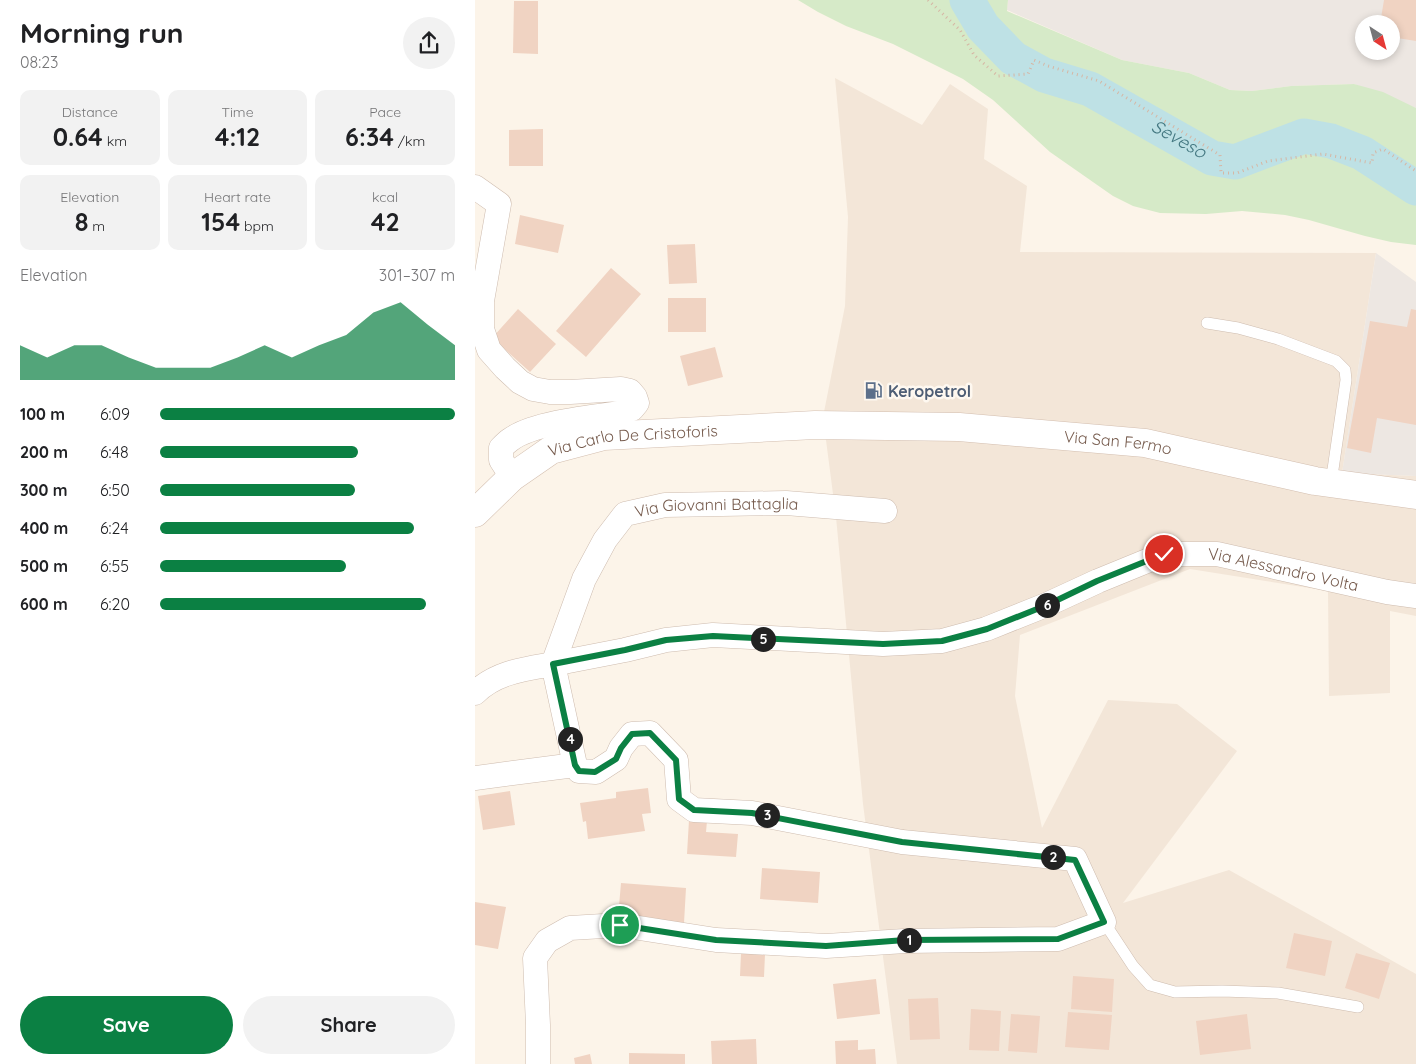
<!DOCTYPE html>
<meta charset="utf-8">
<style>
body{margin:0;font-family:Quicksand,sans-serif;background:#f2f2f2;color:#202124;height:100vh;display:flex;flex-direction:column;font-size:19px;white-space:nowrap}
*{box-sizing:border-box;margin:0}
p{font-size:16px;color:#757577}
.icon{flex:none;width:28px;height:28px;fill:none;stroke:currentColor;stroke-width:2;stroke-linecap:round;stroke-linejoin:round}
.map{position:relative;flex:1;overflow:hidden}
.side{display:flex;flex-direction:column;background:#fff;width:475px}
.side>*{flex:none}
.needle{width:32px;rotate:144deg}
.tools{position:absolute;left:880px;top:15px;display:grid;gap:10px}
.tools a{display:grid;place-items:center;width:45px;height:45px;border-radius:50%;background:#fff;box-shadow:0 2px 8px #0003;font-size:25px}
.pin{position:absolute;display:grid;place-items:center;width:42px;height:42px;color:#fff;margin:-21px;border:2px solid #fff;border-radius:50%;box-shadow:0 1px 5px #0007}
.km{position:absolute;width:25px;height:25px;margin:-12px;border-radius:50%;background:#222;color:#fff;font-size:14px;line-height:25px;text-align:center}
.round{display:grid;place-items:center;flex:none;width:52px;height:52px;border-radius:26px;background:#f2f2f2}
.headline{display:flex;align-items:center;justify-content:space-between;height:85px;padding:0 20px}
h1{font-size:28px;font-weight:800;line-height:38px}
.figures{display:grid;grid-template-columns:repeat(3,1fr);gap:8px;height:85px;padding:5px 20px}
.figures div{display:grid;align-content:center;border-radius:10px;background:#f2f2f2;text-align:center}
.figures b{font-size:25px;font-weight:800}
.figures small{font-size:14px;font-weight:400}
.figures p{font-size:14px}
.chart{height:140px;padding:10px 20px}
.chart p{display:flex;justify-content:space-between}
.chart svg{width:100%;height:90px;margin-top:5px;fill:#0b8043;opacity:.7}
.cta{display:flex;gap:10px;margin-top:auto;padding:10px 20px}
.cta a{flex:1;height:58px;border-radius:30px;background:#0b8043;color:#fff;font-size:20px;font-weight:800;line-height:58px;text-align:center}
.cta a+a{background:#f2f2f2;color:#202124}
ul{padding:0 20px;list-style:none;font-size:16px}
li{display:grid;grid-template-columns:80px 60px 1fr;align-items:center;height:38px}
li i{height:12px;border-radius:6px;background:#0b8043}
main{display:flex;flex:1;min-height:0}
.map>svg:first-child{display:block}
.residential{fill:#f3e6d8}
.industrial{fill:#ede7e2;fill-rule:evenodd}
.green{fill:#d6eac8}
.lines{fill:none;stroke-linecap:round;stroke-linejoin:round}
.river{stroke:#bee1e5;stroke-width:35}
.building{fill:#f0d3c2}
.lane-casing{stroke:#cebcaf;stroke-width:12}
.street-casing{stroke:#cebcaf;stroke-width:25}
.secondary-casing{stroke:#d3beaf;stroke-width:29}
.path{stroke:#d6b6a4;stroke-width:3;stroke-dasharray:1 4;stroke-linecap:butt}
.lane{stroke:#fff;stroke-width:11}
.street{stroke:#fff;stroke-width:24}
.secondary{stroke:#fff;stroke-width:28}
.route-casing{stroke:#fff;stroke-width:10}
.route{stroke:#0b8043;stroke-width:6}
.labels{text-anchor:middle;stroke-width:5;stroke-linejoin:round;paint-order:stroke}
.service-label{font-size:16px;font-weight:bold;fill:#4e5e75;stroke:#fef8f0;text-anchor:start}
.street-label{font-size:16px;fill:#765b4d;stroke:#fef8f0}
.water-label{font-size:18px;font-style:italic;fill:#447881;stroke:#fef8f0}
</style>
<main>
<section class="side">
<div class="headline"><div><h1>Morning run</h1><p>08:23</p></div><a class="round"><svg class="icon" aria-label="share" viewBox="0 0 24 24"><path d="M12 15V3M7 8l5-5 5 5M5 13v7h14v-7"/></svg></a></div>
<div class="figures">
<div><p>Distance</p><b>0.64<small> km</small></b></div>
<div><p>Time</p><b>4:12</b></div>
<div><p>Pace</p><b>6:34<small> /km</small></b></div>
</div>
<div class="figures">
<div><p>Elevation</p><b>8<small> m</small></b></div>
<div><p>Heart rate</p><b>154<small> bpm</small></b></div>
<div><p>kcal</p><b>42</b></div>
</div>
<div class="chart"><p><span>Elevation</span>301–307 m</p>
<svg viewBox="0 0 160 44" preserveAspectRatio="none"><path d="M0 44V27L10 33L20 27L30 27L40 33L50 38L60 38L70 38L80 33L90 27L100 33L110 27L120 22L130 11L140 6L150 17L160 27V44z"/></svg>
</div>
<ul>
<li><b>100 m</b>6:09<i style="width:100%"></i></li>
<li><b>200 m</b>6:48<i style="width:67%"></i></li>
<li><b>300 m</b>6:50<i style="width:66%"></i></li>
<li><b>400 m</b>6:24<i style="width:86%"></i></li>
<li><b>500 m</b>6:55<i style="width:63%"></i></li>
<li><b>600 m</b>6:20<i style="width:90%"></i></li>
</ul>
<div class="cta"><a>Save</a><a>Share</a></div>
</section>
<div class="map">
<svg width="941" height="1064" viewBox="0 0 941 1064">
<rect width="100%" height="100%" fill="#fcf4e9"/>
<path class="residential" d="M360,78L447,125L475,84L513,109L509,159L552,186L545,252L901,253L867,473L941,476V616L915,611V693L854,696L853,591L715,569L545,635L540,696L567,828L633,700L702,704L762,751L648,903L754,870L941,974V1064H422L388,804L361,517L348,417L370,306L373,217Z"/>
<path class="industrial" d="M533,0H941V108L879,84L816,86L777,91L755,90L714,73L647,60L532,10ZM889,24H916V51H889Z
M901,253L941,282V476L867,473Z"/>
<path class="green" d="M323,0H533L532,11L647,60L714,73L755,90L777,91L816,86L879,84L908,92L941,108V245L916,242L890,236L834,220L810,215L767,211L731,214L685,213L658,206L638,196L575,152L518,100L488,79L418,44L371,26L343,12Z"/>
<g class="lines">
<path class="river" id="s1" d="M492,0L508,27L538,58L569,75L615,89L737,158L760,162L829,136L856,141L887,153L941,188"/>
</g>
<path class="building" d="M909,0H941V41L916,37V24H905Z
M39,1H63V54L38,53Z
M68,129V166H34V130Z
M45,215L89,225L83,253L40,244Z
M220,244L222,283L194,284L192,245Z
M136,268L166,294L111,357L81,331Z
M193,298H231V332H193Z
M43,309L81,344L55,372L17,338Z
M936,309L941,310V425L902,418L896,453L872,448L895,321L932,327Z
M240,347L248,377L213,386L205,356Z
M173,788L176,813L167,814L170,831L113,839L111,821L108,822L105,803L141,798V792Z
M35,791L40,825L8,830L3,796Z
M214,820L232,821L231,832L263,834L261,857L212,854Z
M287,868L345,872L343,903L285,899Z
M146,883L211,888L209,923L143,918Z
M0,902L31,907L23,949L0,945Z
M819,933L857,941L850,976L811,968Z
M266,953L290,954L289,977L265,976Z
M881,953L915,963L904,999L870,988Z
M598,976L639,979L637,1012L596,1009Z
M401,979L405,1014L362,1019L358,984Z
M463,998L465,1039L435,1040L433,999Z
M496,1009L526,1011L524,1051L494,1050Z
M593,1012L637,1015L634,1050L590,1047Z
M536,1014L565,1016L562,1053L533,1051Z
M772,1014L776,1049L725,1055L721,1021Z
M281,1039L282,1064H237L236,1041Z
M383,1040V1050L400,1049L401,1064H361L360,1041Z
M154,1053L210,1054V1064H154Z
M115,1054L117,1064H100L99,1058Z"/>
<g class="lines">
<defs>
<path id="lane" d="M732,323L763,328L803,339L861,361L870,370L871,380L856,483
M629,922L658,966L675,985L700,992L747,991L803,993L883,1007"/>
<g id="street">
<path d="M0,187L24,204L7,301V329L14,350L30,368L45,382L58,389L75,392H95L146,389L155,391L160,397L162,403L157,409L146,413C117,417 57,423 35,440C32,442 29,445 26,448V460L37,477"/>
<path id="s2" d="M78,664L150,650L191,640L238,635L408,644L467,641L511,629L571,605L623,581L689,554H742L912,592L941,596"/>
<path id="s3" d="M78,664L109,579L130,540L150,514L190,505L311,503L410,511"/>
<path d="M0,693C21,672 50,669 78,664L100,765L104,771L121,772L141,759L146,748L157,734L175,733L201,760L204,799L219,810L277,813L427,842L600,859L629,922L583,939L430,941L351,946L241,940L145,925L95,928L72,941L60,958L63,1025V1064"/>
<path d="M0,778L100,765"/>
</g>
<g id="secondary">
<path id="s4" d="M0,513L37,477L76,450L129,436L340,425L484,427L670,443L840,481L941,495"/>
</g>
</defs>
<use href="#lane" class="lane-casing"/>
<use href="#street" class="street-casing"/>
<use href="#secondary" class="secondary-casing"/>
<path class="path" d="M453,0L485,30L499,55L523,76L553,74L559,60L573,66L624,81L745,155L746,173H762L793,161L848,154L897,163L898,153L908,149L941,171"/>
<use href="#lane" class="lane"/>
<use href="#street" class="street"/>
<use href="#secondary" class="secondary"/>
</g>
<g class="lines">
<defs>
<path id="route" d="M145,925L241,940L351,946L430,940L583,939L629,922L600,860L427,842L277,813L219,810L204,799L201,760L175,733L157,734L146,748L141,759L120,772L104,771L100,765L78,664L150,650L191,640L238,636L408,644L467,641L512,629L572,605L622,581L689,554"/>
</defs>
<use href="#route" class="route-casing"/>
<use href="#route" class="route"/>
</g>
<defs>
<symbol id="fuel-bare" viewBox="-9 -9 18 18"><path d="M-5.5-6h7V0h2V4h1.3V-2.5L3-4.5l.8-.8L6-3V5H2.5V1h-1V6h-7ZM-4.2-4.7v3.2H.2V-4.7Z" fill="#5c6f8a" stroke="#fef8f0" stroke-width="2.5" paint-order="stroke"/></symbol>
</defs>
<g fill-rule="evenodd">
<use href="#fuel-bare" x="386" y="378" width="25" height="25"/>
</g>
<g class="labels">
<g class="service-label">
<text x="413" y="397">Keropetrol</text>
</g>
<g class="street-label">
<text dy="6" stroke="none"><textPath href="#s4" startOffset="182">Via Carlo De Cristoforis</textPath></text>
<text dy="6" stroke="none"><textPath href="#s4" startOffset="669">Via San Fermo</textPath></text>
<text dy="6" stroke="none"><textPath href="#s3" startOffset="260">Via Giovanni Battaglia</textPath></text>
<text dy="6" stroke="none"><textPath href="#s2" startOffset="752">Via Alessandro Volta</textPath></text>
</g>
<g class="water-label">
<text dy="6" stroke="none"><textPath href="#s1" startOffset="260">Seveso</textPath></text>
</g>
</g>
</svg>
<div class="tools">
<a><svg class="needle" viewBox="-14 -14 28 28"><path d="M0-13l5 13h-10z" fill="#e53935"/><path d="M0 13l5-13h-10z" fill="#757577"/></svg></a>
</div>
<div class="pin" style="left:145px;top:925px;background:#1e9e55"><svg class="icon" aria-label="arrive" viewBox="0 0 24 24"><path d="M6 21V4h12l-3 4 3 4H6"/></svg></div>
<div class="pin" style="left:689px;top:554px;background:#d93025"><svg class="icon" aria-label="check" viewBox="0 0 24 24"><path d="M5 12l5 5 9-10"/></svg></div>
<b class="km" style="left:434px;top:940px">1</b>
<b class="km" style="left:578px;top:857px">2</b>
<b class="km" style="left:292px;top:815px">3</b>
<b class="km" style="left:95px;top:739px">4</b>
<b class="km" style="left:288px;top:639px">5</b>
<b class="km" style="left:572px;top:605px">6</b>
</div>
</main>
